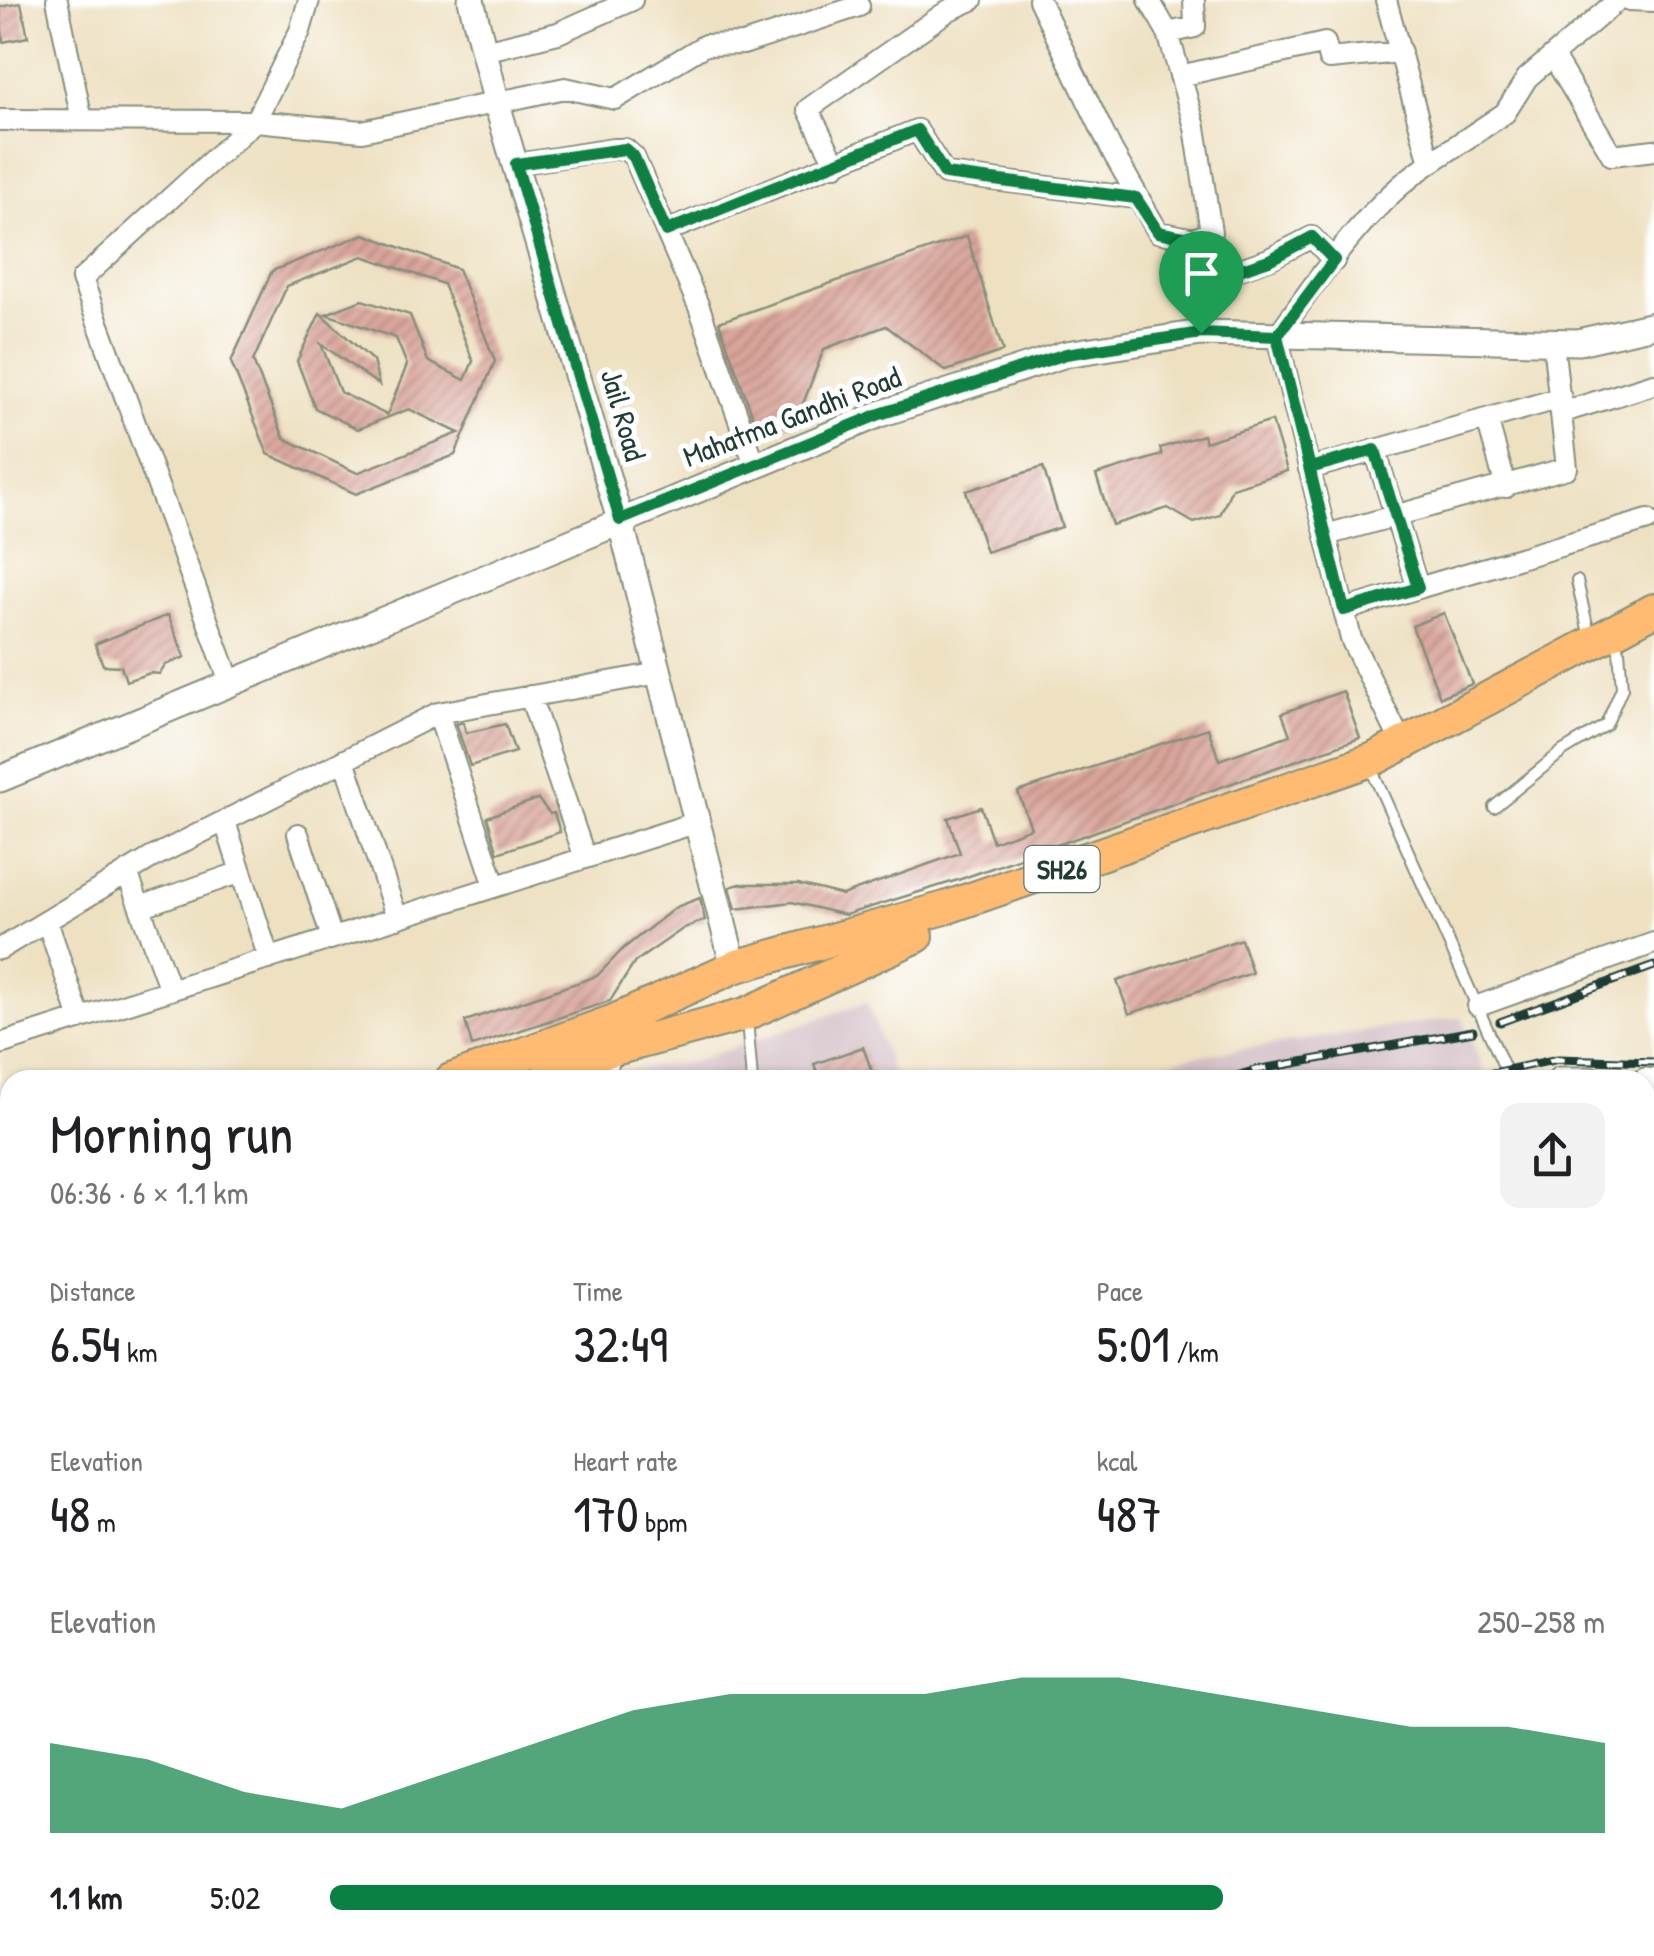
<!DOCTYPE html>
<meta charset="utf-8">
<style>
body{margin:0;font-family:"Patrick Hand",sans-serif;background:#f2f2f2;color:#202124;height:100vh;display:flex;flex-direction:column;font-size:38px;white-space:nowrap}
*{box-sizing:border-box;margin:0}
p{font-size:32px;color:#757577}
.icon{flex:none;width:55px;height:55px;fill:none;stroke:currentColor;stroke-width:2;stroke-linecap:round;stroke-linejoin:round}
.map{position:relative;flex:1;overflow:hidden}
.drawer{position:absolute;left:0px;top:1070px;width:1655px;height:888px;display:flex;flex-direction:column;background:#fff;border-radius:30px 30px 0 0;box-shadow:0 2px 8px #0004}
.drawer>*{flex:none}
.pin{position:absolute;display:grid;place-items:center;width:85px;height:85px;color:#fff;margin:-102px -42px;border-radius:50% 50% 50% 0;rotate:-45deg;box-shadow:0 0 10px #0007}
.pin .icon{rotate:45deg}
.round{display:grid;place-items:center;flex:none;width:105px;height:105px;border-radius:20px;background:#f2f2f2}
.headline{display:flex;align-items:center;justify-content:space-between;height:170px;padding:0 50px}
h1{font-size:55px;font-weight:600;line-height:75px}
.metrics{display:grid;grid-template-columns:repeat(3,1fr);gap:15px;height:170px;padding:10px 50px}
.metrics div{display:grid;align-content:center}
.metrics b{font-size:50px;font-weight:600}
.metrics small{font-size:28px;font-weight:400}
.metrics p{font-size:28px}
.chart{height:280px;padding:20px 50px}
.chart p{display:flex;justify-content:space-between}
.chart svg{width:100%;height:180px;margin-top:10px;fill:#0b8043;opacity:.7}
ul{padding:0 50px;list-style:none;font-size:32px}
li{display:grid;grid-template-columns:160px 120px 1fr;align-items:center;height:75px}
li i{height:25px;border-radius:12px;background:#0b8043}
.map>svg:first-child{display:block}
.built{fill:#f7d0cf}
.industrial{fill:#d2bec5}
.building{fill:url(#building-hatch);fill-rule:evenodd}
.lines{fill:none;stroke-linecap:round;stroke-linejoin:round}
.service-casing{stroke:#868f7b;stroke-width:14}
.minor-casing{stroke:#868f7b;stroke-width:24}
.tertiary-casing{stroke:#868f7b;stroke-width:29}
.primary-casing{stroke:#868f7b;stroke-width:36}
.service{stroke:#fff;stroke-width:10}
.minor{stroke:#fff;stroke-width:20}
.tertiary{stroke:#fff;stroke-width:25}
.primary{stroke:#febb71;stroke-width:32}
.rail-casing{stroke:#1f3d34;stroke-width:9}
.rail{stroke:#fff;stroke-width:5;stroke-dasharray:15;stroke-linecap:butt}
.route-casing{stroke:#fff;stroke-width:20}
.route{stroke:#0b8043;stroke-width:12}
.labels{text-anchor:middle;stroke-width:10;stroke-linejoin:round;paint-order:stroke}
.shield{fill:#fff;stroke:#627771;stroke-width:2.5}
.shield-label{font-size:28px;font-weight:bold;fill:#1f3d34}
.street-label{font-size:30px;fill:#1f3d34;stroke:#fff}
</style>
<div class="map">
<svg width="1654" height="1956" viewBox="0 0 1654 1956">
<defs>
<pattern id="building-hatch" width="6" height="6" patternUnits="userSpaceOnUse" patternTransform="scale(2.5)"><rect width="6" height="6" fill="#daa59b"/><path d="M-1 1l2-2M0 6l6-6M5 7l2-2" fill="none" stroke="#b0887f"/></pattern>
</defs>
<rect width="100%" height="100%" fill="#fff"/>
<filter id="ink" filterUnits="userSpaceOnUse"><feTurbulence type="fractalNoise" baseFrequency=".01" numOctaves="2"/><feDisplacementMap in="SourceGraphic" scale="20" xChannelSelector="R" yChannelSelector="G"/><feConvolveMatrix kernelMatrix="1 2 1 2 8 2 1 2 1" color-interpolation-filters="sRGB"/></filter>
<filter id="wash" filterUnits="userSpaceOnUse"><feTurbulence type="fractalNoise" baseFrequency=".0048" numOctaves="4" result="noise"/><feDisplacementMap in="SourceGraphic" scale="40" xChannelSelector="R" yChannelSelector="G"/><feGaussianBlur stdDeviation="2.25" result="paint"/><feColorMatrix in="noise" values="0 0 0 0 0 0 0 0 0 0 0 0 0 0 0 0 0 1.4 0 .05"/><feComposite in="paint" operator="in"/></filter>
<g filter="url(#wash)">
<rect width="100%" height="100%" fill="#eee1c2"/>
<path class="built" d="M848,1948H1016L1020,1956H839Z"/>
<path class="industrial" d="M867,1002L895,1080H545L692,1062Z
M1462,1017L1487,1080H1114L1188,1057Z
M10,1270V1666L0,1670V1273Z"/>
<g id="blocks">
<path class="building" d="M21,3L28,37L3,42L0,7Z
M364,234L458,269L495,361L455,455L356,494L268,454L231,362L272,271ZM363,256L443,284L473,361L465,380L428,361L410,315L362,300L326,314L396,338L407,365L387,415L340,392L321,344L379,385L373,361L320,313L297,361L315,408L358,429L409,409L459,433L357,473L284,438L253,361L287,286Z
M967,236L1003,351L946,371L886,326L824,349L796,422L759,434L719,322Z
M1272,421L1287,471L1232,488L1220,515L1194,523L1168,508L1112,525L1096,475L1162,455L1160,448L1203,435L1205,442Z
M1043,467L1062,527L986,552L966,491Z
M1444,613L1472,684L1440,697L1412,626Z
M168,615L185,657L165,665L160,674L150,673L126,681L121,666L103,665L95,644Z
M1343,691L1360,738L958,880L845,915L792,902L736,909L730,887L740,884H798L842,895L960,853L948,818L981,807L993,842L1031,828L1018,792L1208,728L1219,760L1290,735L1282,713Z
M463,722L466,733L505,724L515,752L470,766L456,724Z
M538,799L550,814L554,813L560,832L498,853L487,817Z
M700,898L705,920L684,928L635,962L610,1001L472,1046L465,1021L597,976L624,948L676,907Z
M1241,939L1252,973L1129,1014L1117,981Z
M863,1047L875,1080H820L814,1064Z"/>
</g>
</g>
<g filter="url(#ink)">
<use href="#blocks" fill-opacity="0" stroke="#868f7b" stroke-width="2.5"/>
<g class="lines">
<defs>
<path id="service" d="M1577,581L1590,638
M1370,766L1510,1080
M1494,807L1563,751L1606,725L1622,688L1619,650
M747,1020L752,1080
M609,1080L615,1057"/>
<path id="minor" d="M57,0L82,120
M1039,0L1112,151L1158,232L1194,239
M1149,0L1168,33
M1194,0L1195,27L1168,33L1195,127L1211,232L1194,239L1201,333
M1386,0L1430,163C1367,205 1321,275 1277,336L1351,639L1402,744
M1628,0L1654,1
M484,51L558,33L632,0
M1554,58L1612,155L1654,150
M1180,76L1325,43L1329,59L1401,52
M0,120L255,121L362,131L565,88L615,99L705,45L743,44L859,6
M1430,163L1505,113L1527,78L1618,0
M517,164L613,149H625L634,157L699,307L755,465
M836,165L808,109L949,10L972,0
M667,231L917,130L945,174L1137,198
M1197,284L1269,259L1312,237L1334,261
M1563,412L1654,384
M1487,419L1506,487
M1375,450L1418,588
M1309,469L1561,398
M1326,535L1567,468L1553,342
M1344,610L1648,520
M230,682L82,279L255,121L300,31L309,0
M530,696L585,858
M438,713L495,886
M344,760L397,918
M225,822L269,959
M298,834L332,938
M127,872L170,990
M140,907L241,872
M47,921L80,1019
M0,949L151,858L438,713L659,673
M1478,1006L1654,943
M0,1044L698,822
M1645,1358L1654,1384
M0,1644L10,1641
M0,1724L10,1720
M0,1842L10,1838
M108,1948L111,1956
M177,1948L180,1956
M243,1948L246,1956
M377,1948L386,1956
M1136,1948L1140,1956
M1282,1948L1285,1956
M1387,1948L1390,1956
M1504,1948L1509,1956
M53,1956L72,1948
M201,1956L212,1948
M710,1956L718,1948
M805,1956L816,1948
M1190,1956L1213,1948
M1442,1956L1468,1948"/>
<path id="tertiary" d="M471,0L497,104L620,520L734,967
M0,779L880,414L1066,354L1201,333L1578,342L1654,325
M1560,1080H1591
M1645,1081L1654,1082
M584,1956L592,1948"/>
<path id="primary" d="M550,1066L746,1014L917,936
M451,1080L614,1021L734,967L945,908L1374,759L1654,610
M0,1258L10,1254"/>
</defs>
<use href="#service" class="service-casing"/>
<use href="#minor" class="minor-casing"/>
<use href="#tertiary" class="tertiary-casing"/>
<use href="#primary" class="primary-casing"/>
<use href="#service" class="service"/>
<use href="#minor" class="minor"/>
<use href="#tertiary" class="tertiary"/>
<use href="#primary" class="primary"/>
<defs>
<path id="rail" d="M1500,1022L1654,966
M1224,1080L1256,1070L1473,1031
M1461,1080L1558,1059L1654,1062
M0,1576L10,1572"/>
</defs>
<use href="#rail" class="rail-casing"/>
<use href="#rail" class="rail"/>
</g>
</g>
<g class="lines" filter="url(#ink)">
<defs>
<path id="route" d="M1201,333L1066,354L880,414L620,520L516,164L625,149L634,157L666,231L917,130L945,174L1136,198L1158,232L1194,239L1197,284L1269,260L1312,237L1334,260L1277,336L1344,610L1418,588L1375,450L1310,468L1277,336L1201,333"/>
</defs>
<use href="#route" class="route-casing"/>
<use href="#route" class="route"/>
</g>
<g class="labels">
<rect class="shield" x="1024.5" y="846" width="75" height="46" rx="8"/>
<g class="shield-label">
<text x="1062" y="879">SH26</text>
</g>
<g class="street-label">
<text transform="translate(623 415) rotate(74)" y="10">Jail Road</text>
<text transform="translate(792 417) rotate(-21)" y="10">Mahatma Gandhi Road</text>
</g>
</g>
</svg>
<div class="pin" style="left:1201px;top:333px;background:#1e9e55"><svg class="icon" aria-label="arrive" viewBox="0 0 24 24"><path d="M6 21V4h12l-3 4 3 4H6"/></svg></div>
<section class="drawer">
<div class="headline"><div><h1>Morning run</h1><p>06:36 · 6 × 1.1 km</p></div><a class="round"><svg class="icon" aria-label="share" viewBox="0 0 24 24"><path d="M12 15V3M7 8l5-5 5 5M5 13v7h14v-7"/></svg></a></div>
<div class="metrics">
<div><p>Distance</p><b>6.54<small> km</small></b></div>
<div><p>Time</p><b>32:49</b></div>
<div><p>Pace</p><b>5:01<small> /km</small></b></div>
</div>
<div class="metrics">
<div><p>Elevation</p><b>48<small> m</small></b></div>
<div><p>Heart rate</p><b>170<small> bpm</small></b></div>
<div><p>kcal</p><b>487</b></div>
</div>
<div class="chart"><p><span>Elevation</span>250–258 m</p>
<svg viewBox="0 0 160 44" preserveAspectRatio="none"><path d="M0 44V22L10 26L20 34L30 38L40 30L50 22L60 14L70 10L80 10L90 10L100 6L110 6L120 10L130 14L140 18L150 18L160 22V44z"/></svg>
</div>
<ul>
<li><b>1.1 km</b>5:02<i style="width:70%"></i></li>
</ul>
</section>
</div>
